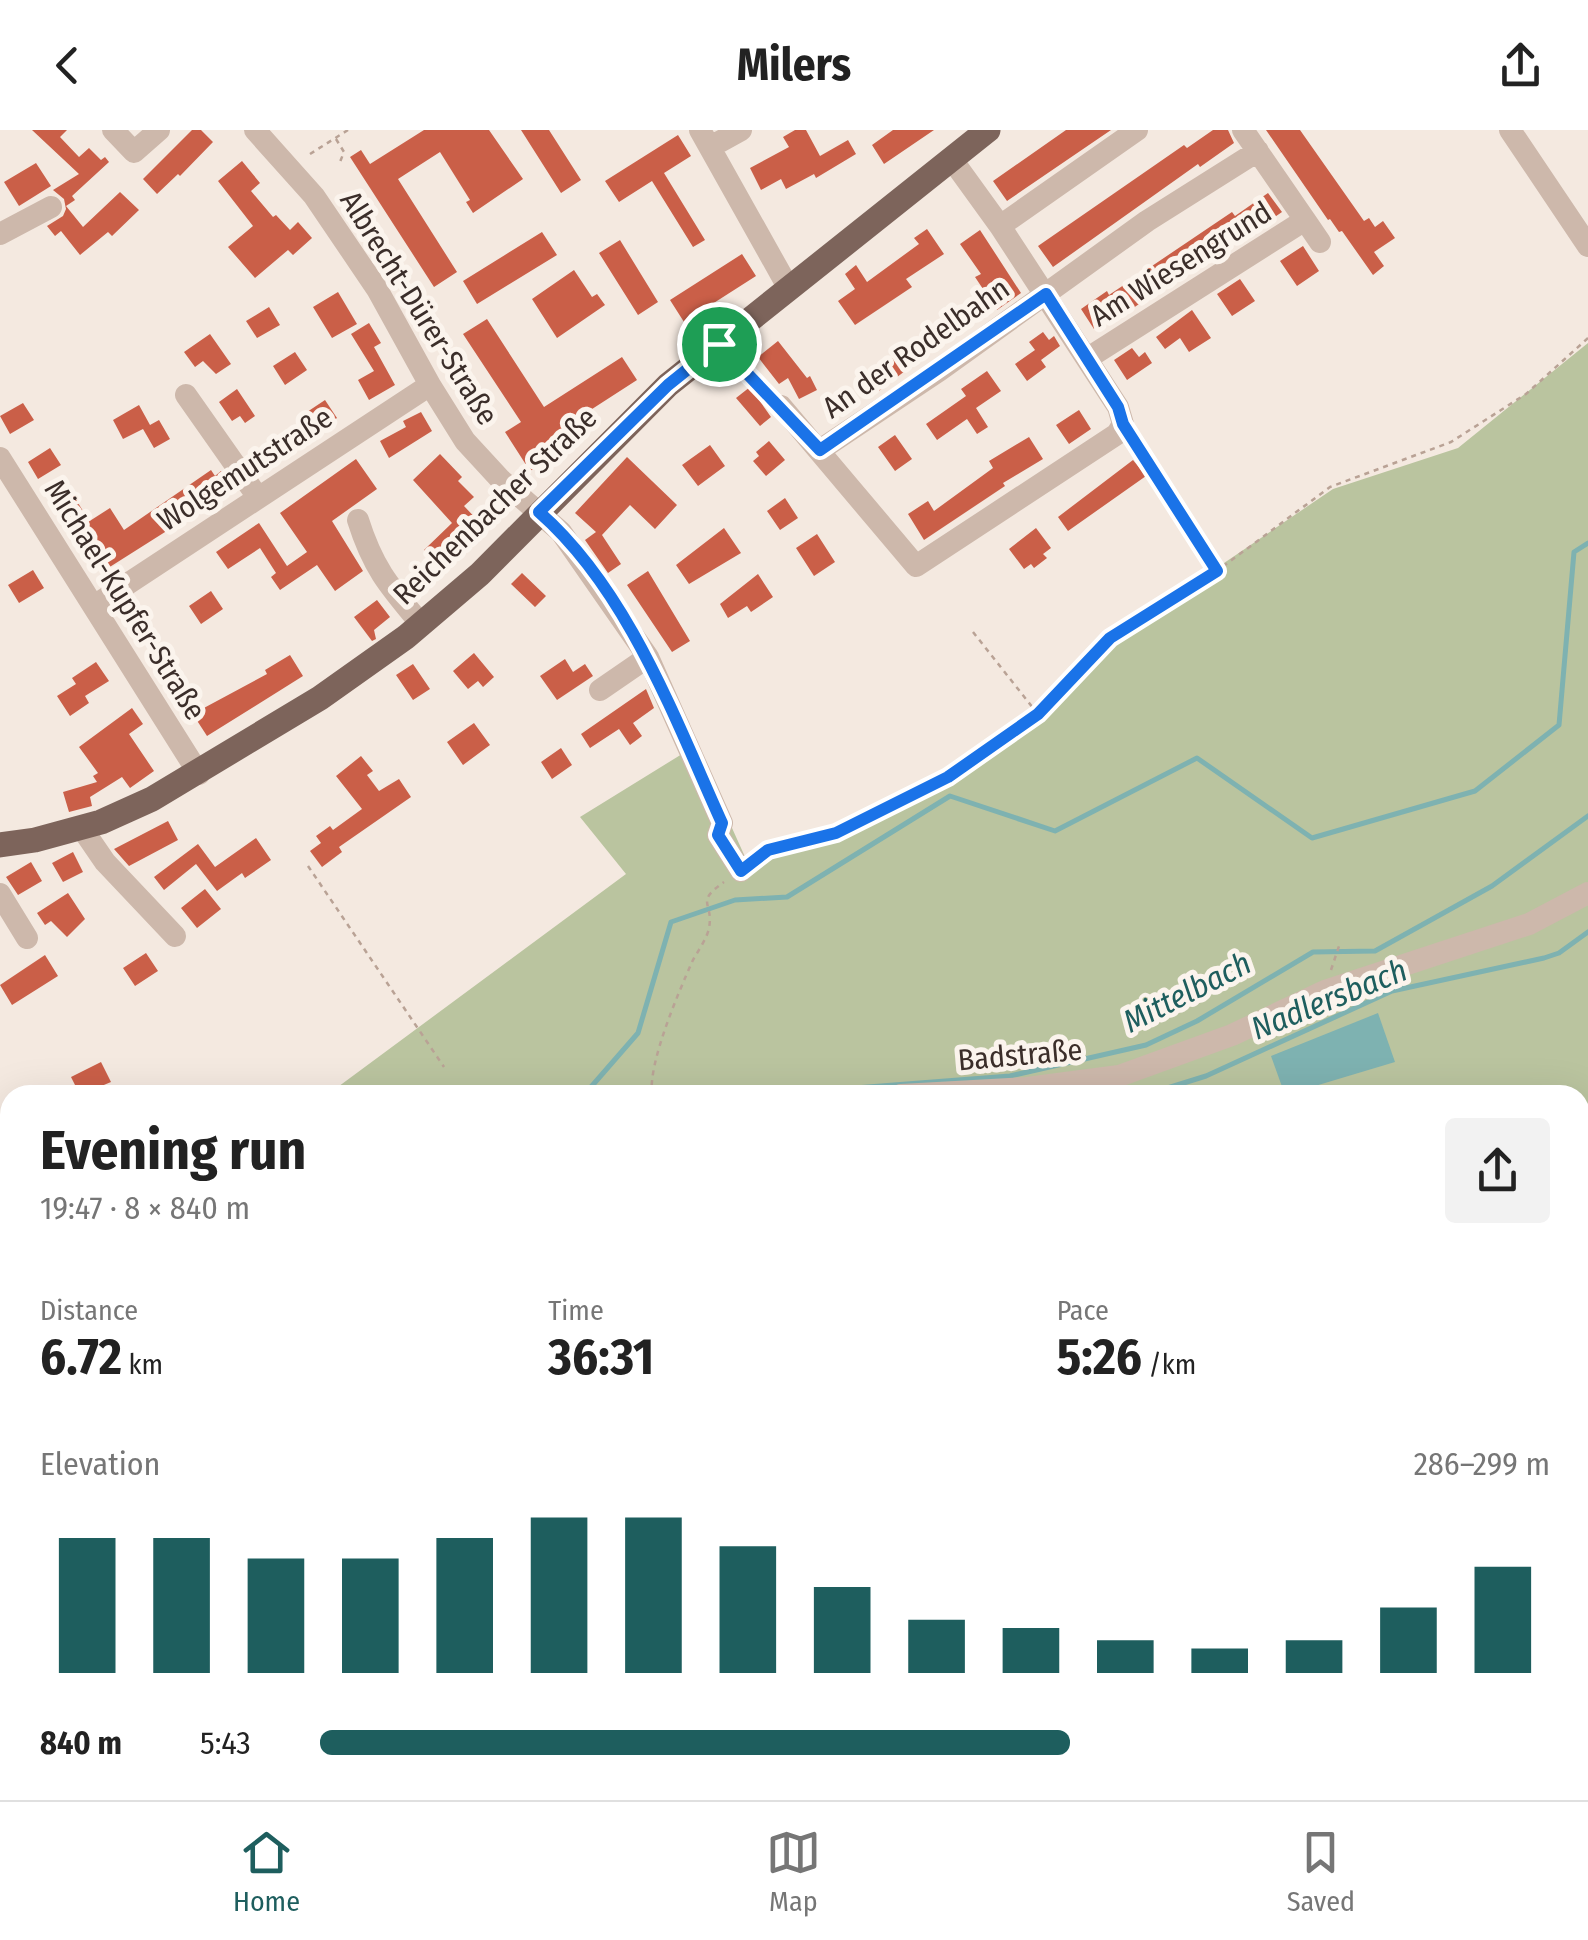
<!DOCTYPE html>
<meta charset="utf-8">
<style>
body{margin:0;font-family:"Fira Sans Condensed",sans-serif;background:#f2f2f2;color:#222;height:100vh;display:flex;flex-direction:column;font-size:38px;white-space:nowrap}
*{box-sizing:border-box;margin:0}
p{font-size:32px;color:#767676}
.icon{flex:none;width:55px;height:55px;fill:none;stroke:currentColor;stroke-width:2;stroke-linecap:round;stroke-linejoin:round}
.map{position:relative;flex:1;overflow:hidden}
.sheet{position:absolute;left:0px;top:955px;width:1590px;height:715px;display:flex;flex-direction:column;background:#fff;border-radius:30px 30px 0 0;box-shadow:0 10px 40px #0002}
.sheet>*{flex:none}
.pin{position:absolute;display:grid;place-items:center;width:85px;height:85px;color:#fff;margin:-42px;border:5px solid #fff;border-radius:50%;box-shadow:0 2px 10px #0007}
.round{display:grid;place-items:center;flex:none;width:105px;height:105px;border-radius:10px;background:#f2f2f2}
.summary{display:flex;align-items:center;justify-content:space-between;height:170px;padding:0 40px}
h1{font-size:55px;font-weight:700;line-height:75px}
.figures{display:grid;grid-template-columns:repeat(3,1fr);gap:15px;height:170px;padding:10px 40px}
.figures div{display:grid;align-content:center}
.figures b{font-size:50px;font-weight:700}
.figures small{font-size:28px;font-weight:400}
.figures p{font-size:28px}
.chart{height:280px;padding:20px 40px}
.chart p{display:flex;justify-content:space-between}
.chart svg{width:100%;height:180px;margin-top:10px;stroke:#1e5e5e;stroke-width:6}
ul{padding:0 40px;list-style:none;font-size:32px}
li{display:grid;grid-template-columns:160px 120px 1fr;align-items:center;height:75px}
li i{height:25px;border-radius:12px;background:#1e5e5e}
header{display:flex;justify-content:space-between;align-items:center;height:130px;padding:0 40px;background:#fff;font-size:45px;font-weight:700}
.menu{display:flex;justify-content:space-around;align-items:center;height:140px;border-top:2px solid #e0e0e0;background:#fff;font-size:28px;color:#767676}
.menu a{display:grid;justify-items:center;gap:5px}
.menu .on{color:#1e5e5e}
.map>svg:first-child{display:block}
.green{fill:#bac49f}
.water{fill:#7eb2b1}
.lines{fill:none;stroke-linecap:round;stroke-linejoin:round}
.stream{stroke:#7eb2b1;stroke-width:5}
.building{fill:#ca5f48}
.path{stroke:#b9a295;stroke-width:2.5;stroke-dasharray:5 5;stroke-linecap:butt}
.minor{stroke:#cdb8ab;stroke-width:22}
.major{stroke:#7d645b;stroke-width:25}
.route-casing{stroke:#fff;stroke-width:20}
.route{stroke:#1a73e8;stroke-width:12}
.labels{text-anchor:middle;stroke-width:10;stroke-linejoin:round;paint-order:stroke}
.street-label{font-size:30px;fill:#3b2e2a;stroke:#fbf4ed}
.water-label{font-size:32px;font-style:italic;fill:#1e5e5e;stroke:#fbf4ed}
</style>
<header><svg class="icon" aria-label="back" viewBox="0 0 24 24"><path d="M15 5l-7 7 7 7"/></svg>Milers<svg class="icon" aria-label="share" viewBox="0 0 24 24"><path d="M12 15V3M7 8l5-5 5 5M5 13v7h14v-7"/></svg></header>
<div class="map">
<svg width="1588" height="1670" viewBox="0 0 1588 1670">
<rect width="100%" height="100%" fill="#f4e9e0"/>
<path class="green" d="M1588,213V1154L1580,1156V965H327L626,744L580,687L695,616L746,729L875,692L1033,587L1106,513L1333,359L1458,318Z
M10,1267V1567L0,1577V1274Z"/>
<path class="water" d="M1378,883L1395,932L1285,965L1271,926Z"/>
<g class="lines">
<path class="stream" d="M584,965L638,903L671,792L735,770L787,767L950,666L1055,701L1197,628L1312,708L1475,661L1559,595L1574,422L1588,413
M765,965L1010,946L1146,915L1197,891L1313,822L1375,821L1492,756L1588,686
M1145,965L1206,946L1392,861L1544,828L1559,823L1588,802
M0,1325L10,1320
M0,1505L10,1498
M0,1613L10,1606"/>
</g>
<path class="building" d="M32,0H67L60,7L79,27L89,18L101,30L105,27L109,32L72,66L75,70L66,76L83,97L120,62L139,80L112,106L108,102L80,125L61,101L55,106L47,96L63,86L66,79L64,69L53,60L79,44Z
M192,0H201L213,12L180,46L178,44L157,64L143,49Z
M424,0H489L523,49L473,83L466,72L470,70L440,22L398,49L457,142L434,157L350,27L361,20L370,34Z
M521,0H549L581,50L561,63Z
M795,0H806L820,26L848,10L856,24L816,48L814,44L786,59L781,49L761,60L750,38L789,17L783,7Z
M893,0H934L884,34L872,15Z
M1066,0H1111L1007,71L993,51Z
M1213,0H1228L1234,13L1200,37L1198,34L1053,137L1038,116L1184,15L1187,18Z
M1266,0H1300L1364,91L1369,88L1375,97L1383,91L1395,108L1374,122L1384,136L1373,145L1342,101L1339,102L1330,89L1328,90Z
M678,5L691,26L664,43L705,110L693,117L652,51L619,72L605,51Z
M242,31L260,53L251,61L273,87L276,85L290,100L298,92L312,108L293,125L288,120L255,148L228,117L253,96L218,51Z
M36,33L51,56L19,76L4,52Z
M1268,63L1282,82L1249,105L1246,101L1123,185L1121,181L1094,199L1081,179L1107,161L1109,165L1232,82L1235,86Z
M927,99L944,124L906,149L912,157L855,195L838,171L855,159L845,144L856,135L867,152L919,114L914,108Z
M980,100L1021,163L997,180L975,147L981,144L960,114Z
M542,102L557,125L477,174L463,151Z
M620,110L658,172L638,185L599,123Z
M1303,116L1319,141L1297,156L1280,131Z
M742,124L756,146L684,192L670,170Z
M574,140L592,167L597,164L605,175L557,208L532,169Z
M1240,149L1255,171L1232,186L1217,164Z
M338,162L357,194L332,208L313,177Z
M269,177L280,195L257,208L246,191Z
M1192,180L1211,208L1189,222L1180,208L1165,219L1156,207Z
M487,189L544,277L622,227L637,250L558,301L567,317L530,341L505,302L521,292L463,204Z
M369,193L381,213L374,217L395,255L369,270L358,250L374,241L351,204Z
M1043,202L1049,210L1054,206L1060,216L1041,230L1046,237L1027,251L1015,234L1035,220L1029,212Z
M210,204L231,234L216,244L203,231L195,237L184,222Z
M778,211L807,248L810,246L817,260L799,269L788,248L779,254L758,227Z
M909,218L918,231L875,264L862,247Z
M1132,218L1139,227L1145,222L1152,233L1127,250L1114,230Z
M295,222L307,240L285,255L273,236Z
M987,241L1001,261L976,278L988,297L977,304L967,289L937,310L926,294L966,266L961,259Z
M750,257L771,287L760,296L736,268Z
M237,259L255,286L245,293L240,286L232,291L219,272Z
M325,270L337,288L316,302L304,284Z
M23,273L34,290L10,304L0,286Z
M139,275L150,295L159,290L170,309L154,318L143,299L123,309L113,290Z
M1079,280L1091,299L1069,314L1056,295Z
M421,282L432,301L389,328L380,311L406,297L403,291Z
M895,305L912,329L895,341L878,317Z
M1029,307L1043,329L1003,353L1005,356L924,410L908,384L928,371L934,381L993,338L989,331Z
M769,311L785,330L766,346L753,331L759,326L756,322Z
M710,315L725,336L698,356L682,335Z
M50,318L61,335L38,349L28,332Z
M440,324L462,347L458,351L474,367L464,376L484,397L468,413L459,405L448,416L459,428L445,441L424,420L452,393L413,350Z
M627,327L677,375L655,399L630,375L602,405L621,434L608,443L585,410L596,402L575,383Z
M356,329L377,359L332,391L363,441L335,461L317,435L280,460L271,447L276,443L260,418L228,439L216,422L259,393L287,436L307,422L280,383Z
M1133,330L1146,346L1068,401L1058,387Z
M211,340L215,346L221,341L233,359L105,440L95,424L102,419L85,394L110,378L124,400Z
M72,363L83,381L62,394L51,376Z
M785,368L798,388L780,400L767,381Z
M724,398L741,423L689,454L676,435Z
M1036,398L1051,418L1043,424L1047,428L1034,438L1031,434L1024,439L1009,419Z
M817,404L835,432L814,446L796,418Z
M33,440L44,458L19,473L8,455Z
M648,441L690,511L672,522L627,455Z
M522,443L546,466L535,477L511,454Z
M758,444L773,467L751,482L747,476L728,488L720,474Z
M211,461L223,479L201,494L189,476Z
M377,470L390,487L374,500L376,509L372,511L354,487Z
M474,523L494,547L483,557L478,551L468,559L453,541Z
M290,525L303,546L207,606L196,589L205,583L202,579L267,544L265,540Z
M565,529L573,542L585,534L593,546L557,570L540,546Z
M96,532L109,551L85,566L89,573L70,586L57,566L76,554L72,548Z
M413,534L430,559L413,570L396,545Z
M646,559L654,578L633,593L642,606L630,615L619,599L590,618L581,604Z
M132,578L143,594L129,604L154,641L130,658L122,647L90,667L92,676L69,682L63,662L97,652L93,646L98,643L79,617Z
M474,593L490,615L463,635L447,612Z
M561,618L572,635L552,649L541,632Z
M361,626L373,641L367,645L379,661L399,649L411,667L339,717L342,722L322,737L310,721L321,713L316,706L330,696L333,700L362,679L336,646Z
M168,691L178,710L129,736L114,719Z
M256,708L271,730L245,748L242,743L217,761L196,734L164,760L154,747L198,714L215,737Z
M73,722L83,742L63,752L52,733Z
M31,732L42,751L18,765L6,747Z
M205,759L221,779L197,798L181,778Z
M68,763L85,789L67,807L51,791L45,795L37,783Z
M146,823L158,841L135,856L123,838Z
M45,825L58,846L12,875L0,855Z
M101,932L111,952L80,965L71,947Z"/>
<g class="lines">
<path class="path" d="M336,9L344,22L340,32
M310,24L348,0
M733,229L767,262
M1134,311L1216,440
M973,502L1037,583
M755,730L768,720L836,703L948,647L1038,584L1110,508L1217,441L1330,357L1451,312L1526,264L1588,208
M308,736L444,937
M1331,840L1340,813
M652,965C648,933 678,864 692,832C697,822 707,809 709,798C714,772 694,773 724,752
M0,1405L10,1404
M267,1660V1666L271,1669L276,1668L278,1660"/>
<path class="minor" d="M113,0L134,22L159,0
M255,0L314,66L377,159L430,255L465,311L500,349L561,402L648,527L600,560
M700,0L788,157
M1510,0L1588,116
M712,16L741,0
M1305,90L1320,112
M1000,96L1137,0
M0,104L51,77
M1088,228L1305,90L1243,0
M186,265L257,366
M781,276L916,436L1117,304L1123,294L1118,277L1000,96L953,31
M820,320L940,240L1147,91L1258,21
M0,328L199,644
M358,390C373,438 389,456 421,494
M94,476L430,255
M648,527L722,693L718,705L741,741
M81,697L105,732L175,806
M0,764L27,808
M901,965L1027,958L1119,946L1232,905L1325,861L1529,794L1588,763
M0,1277L10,1270
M1580,1359L1588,1358
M0,1583L10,1574
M547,1660L554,1670
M611,1660L617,1670
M1099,1660L1102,1670
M1310,1660L1383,1665L1445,1660
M1489,1660L1552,1662L1556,1670"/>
<path class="major" d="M0,715L35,710L101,692L152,669L320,568L406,507L480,444L668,255L988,0"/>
</g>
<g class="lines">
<defs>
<path id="route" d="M1046,164L1118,277L1123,294L1217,441L1110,508L1038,584L948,647L836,703L768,720L741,741L718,705L722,693C674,587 628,460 539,382L668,255L719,214L820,320Z"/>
</defs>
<use href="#route" class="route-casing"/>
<use href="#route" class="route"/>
</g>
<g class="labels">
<g class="street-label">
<text transform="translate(1181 134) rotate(-32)" y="10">Am Wiesengrund</text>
<text transform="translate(419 178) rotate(58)" y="10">Albrecht-Dürer-Straße</text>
<text transform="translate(916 218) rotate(-35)" y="10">An der Rodelbahn</text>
<text transform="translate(245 339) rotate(-33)" y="10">Wolgemutstraße</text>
<text transform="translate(495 376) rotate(-44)" y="10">Reichenbacher Straße</text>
<text transform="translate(125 470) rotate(58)" y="10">Michael-Kupfer-Straße</text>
<text transform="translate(1020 925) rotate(-5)" y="10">Badstraße</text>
</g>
<g class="water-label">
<text transform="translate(1187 862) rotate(-27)" y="11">Mittelbach</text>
<text transform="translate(1329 869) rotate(-22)" y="11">Nadlersbach</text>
</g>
</g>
</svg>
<div class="pin" style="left:719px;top:214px;background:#1e9e55"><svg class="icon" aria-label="arrive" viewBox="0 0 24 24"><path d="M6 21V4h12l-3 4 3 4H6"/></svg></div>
<section class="sheet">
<div class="summary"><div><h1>Evening run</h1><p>19:47 · 8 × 840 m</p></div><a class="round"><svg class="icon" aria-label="share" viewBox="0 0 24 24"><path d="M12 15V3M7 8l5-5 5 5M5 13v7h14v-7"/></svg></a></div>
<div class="figures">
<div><p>Distance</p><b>6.72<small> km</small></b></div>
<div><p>Time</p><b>36:31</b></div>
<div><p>Pace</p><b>5:26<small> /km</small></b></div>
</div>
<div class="chart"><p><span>Elevation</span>286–299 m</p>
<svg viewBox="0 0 160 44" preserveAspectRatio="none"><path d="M5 44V11M15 44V11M25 44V16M35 44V16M45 44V11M55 44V6M65 44V6M75 44V13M85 44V23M95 44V31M105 44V33M115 44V36M125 44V38M135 44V36M145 44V28M155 44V18"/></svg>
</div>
<ul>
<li><b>840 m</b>5:43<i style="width:61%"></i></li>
</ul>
</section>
</div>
<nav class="menu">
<a class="on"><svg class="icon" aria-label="home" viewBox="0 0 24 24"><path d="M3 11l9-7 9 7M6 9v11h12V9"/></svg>Home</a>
<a><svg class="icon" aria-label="map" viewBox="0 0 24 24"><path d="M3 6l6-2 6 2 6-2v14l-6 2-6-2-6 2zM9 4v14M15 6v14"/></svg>Map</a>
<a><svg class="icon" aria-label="saved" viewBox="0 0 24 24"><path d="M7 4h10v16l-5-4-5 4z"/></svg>Saved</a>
</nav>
